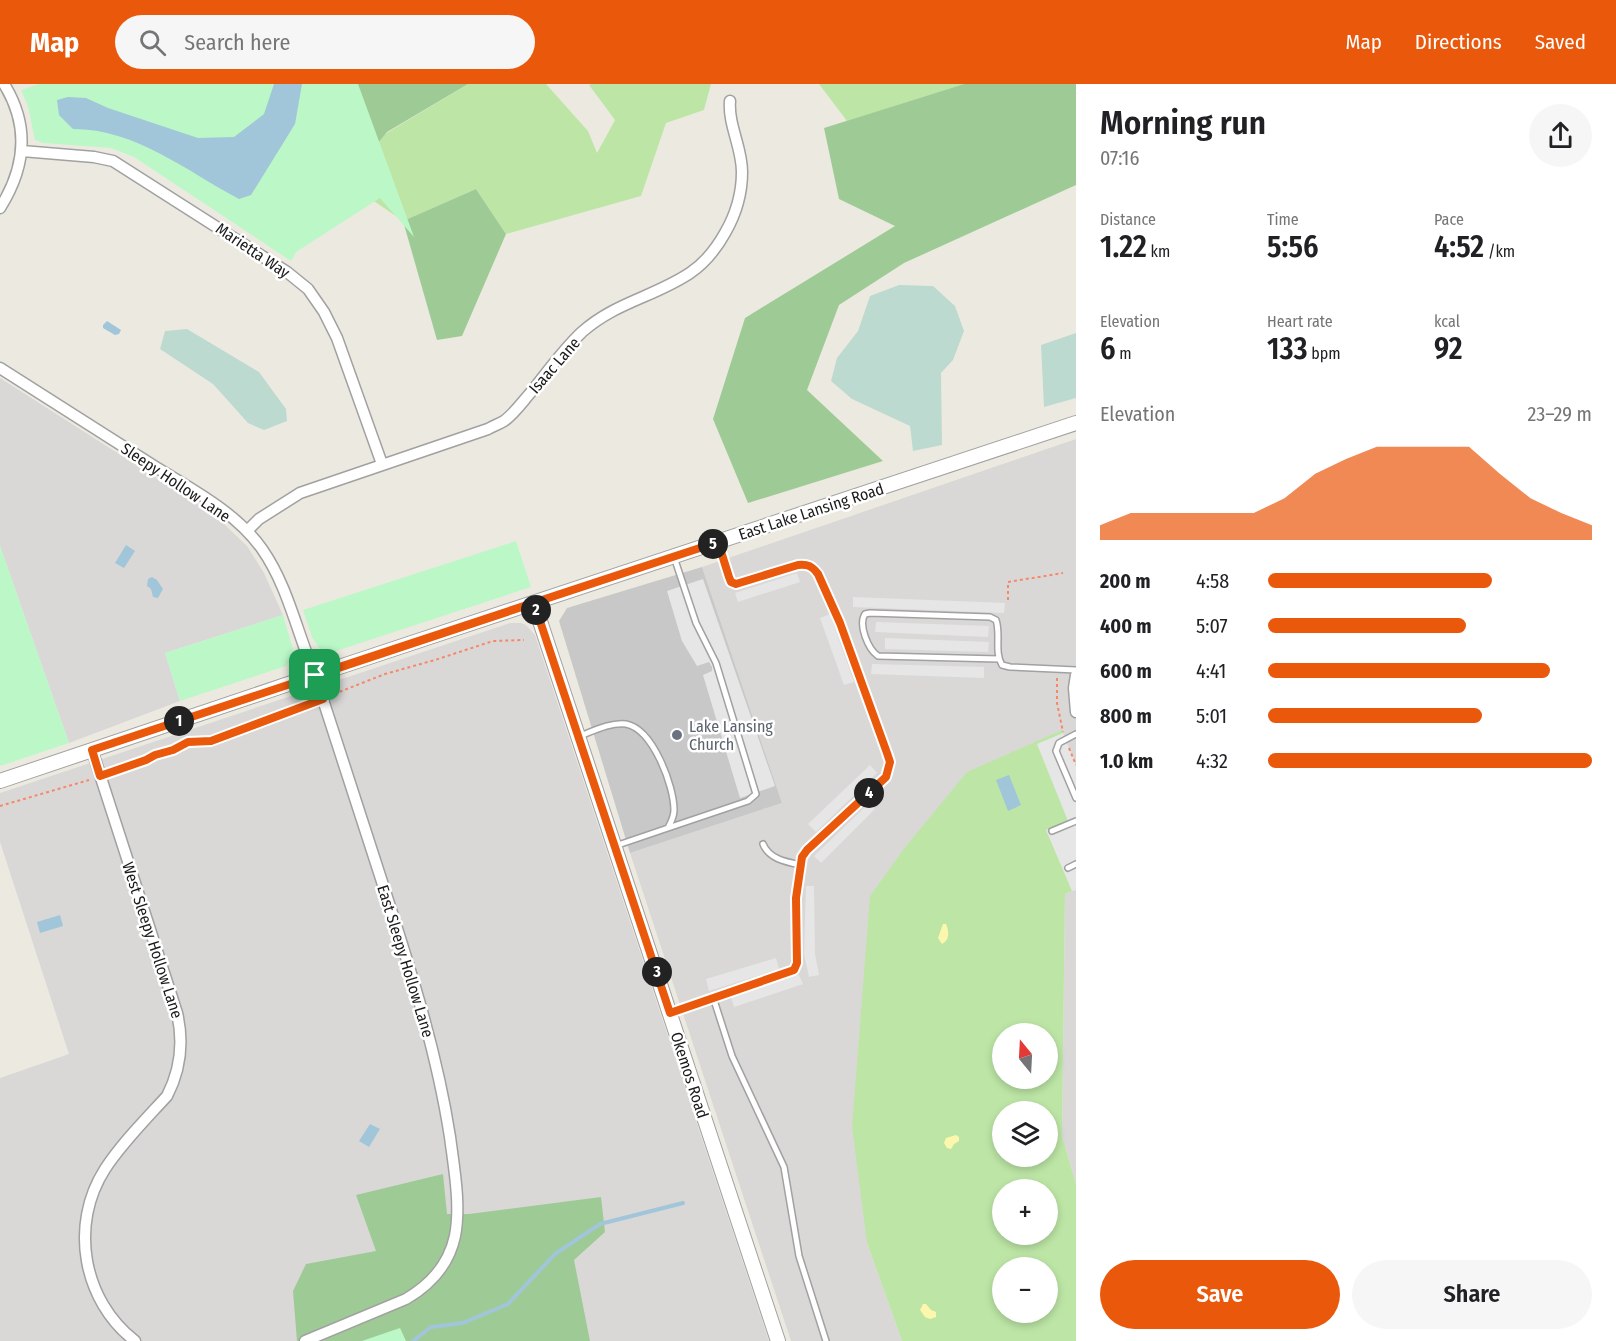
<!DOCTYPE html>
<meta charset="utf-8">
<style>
body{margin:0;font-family:"Fira Sans Condensed",sans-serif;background:#f6f6f6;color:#202124;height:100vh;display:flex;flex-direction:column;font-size:22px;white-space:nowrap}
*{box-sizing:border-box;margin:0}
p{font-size:20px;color:#757577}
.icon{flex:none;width:33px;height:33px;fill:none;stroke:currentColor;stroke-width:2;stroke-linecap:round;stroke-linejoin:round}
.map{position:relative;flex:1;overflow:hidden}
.sheet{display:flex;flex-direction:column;background:#fff;width:540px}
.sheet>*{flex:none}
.needle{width:39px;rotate:342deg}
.fabs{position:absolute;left:992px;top:939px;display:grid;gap:12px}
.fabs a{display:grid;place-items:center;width:66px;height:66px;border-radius:50%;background:#fff;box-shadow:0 3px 9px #0003;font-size:30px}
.pin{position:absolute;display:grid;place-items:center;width:51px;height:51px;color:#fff;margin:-26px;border-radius:12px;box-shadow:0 3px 9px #0006}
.km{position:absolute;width:30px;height:30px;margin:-15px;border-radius:50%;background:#222;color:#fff;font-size:16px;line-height:30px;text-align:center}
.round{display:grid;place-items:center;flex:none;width:63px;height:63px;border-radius:32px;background:#f6f6f6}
.headline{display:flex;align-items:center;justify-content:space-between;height:102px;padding:0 24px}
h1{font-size:33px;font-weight:600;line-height:45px}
.figures{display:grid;grid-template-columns:repeat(3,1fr);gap:9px;height:102px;padding:6px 24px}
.figures div{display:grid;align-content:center}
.figures b{font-size:30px;font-weight:600}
.figures small{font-size:16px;font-weight:400}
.figures p{font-size:16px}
.chart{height:168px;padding:12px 24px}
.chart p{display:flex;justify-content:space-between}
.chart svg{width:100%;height:108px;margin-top:6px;fill:#ea580c;opacity:.7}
.button{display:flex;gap:12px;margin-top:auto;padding:12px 24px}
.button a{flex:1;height:69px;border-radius:36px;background:#ea580c;color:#fff;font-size:24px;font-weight:600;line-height:69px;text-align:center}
.button a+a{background:#f6f6f6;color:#202124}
ul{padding:0 24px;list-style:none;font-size:20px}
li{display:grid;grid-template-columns:96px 72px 1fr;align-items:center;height:45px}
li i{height:15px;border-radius:8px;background:#ea580c}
header{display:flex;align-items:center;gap:36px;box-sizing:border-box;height:84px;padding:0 30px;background:#ea580c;color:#fff}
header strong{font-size:28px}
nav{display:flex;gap:33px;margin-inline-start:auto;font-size:21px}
.search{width:420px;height:54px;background:#f6f6f6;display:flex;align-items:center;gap:15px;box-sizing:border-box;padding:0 21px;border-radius:33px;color:#757577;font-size:22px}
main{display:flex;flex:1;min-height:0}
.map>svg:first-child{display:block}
.residential{fill:#d9d8d7}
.religious{fill:#c8c8c8}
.grass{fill:#bde6a6;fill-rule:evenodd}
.forest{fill:#9ecb95}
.wetland{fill:#bddad0}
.sand{fill:#fdf7ad}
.park{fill:#bcf7c8}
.parking{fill:#e6e6e6}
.water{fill:#a1c5d9}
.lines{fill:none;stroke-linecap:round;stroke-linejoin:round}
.stream{stroke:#a1c5d9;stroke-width:4}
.service-casing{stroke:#a1a1a1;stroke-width:8}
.minor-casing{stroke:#a1a1a1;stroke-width:13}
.tertiary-casing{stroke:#a1a1a1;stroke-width:16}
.path{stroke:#f68867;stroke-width:2;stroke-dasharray:3 3;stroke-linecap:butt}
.service{stroke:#fff;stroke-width:5}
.minor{stroke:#fff;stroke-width:10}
.tertiary{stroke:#fff;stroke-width:14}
.route-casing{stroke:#fff;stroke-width:12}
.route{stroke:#ea580c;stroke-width:8}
.worship-dot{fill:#6b7280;stroke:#fff;stroke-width:2}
.labels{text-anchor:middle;stroke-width:5;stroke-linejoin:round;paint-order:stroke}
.street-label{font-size:16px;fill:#1a1a1a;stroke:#fff}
.worship-label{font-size:16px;fill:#5b616d;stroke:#fff;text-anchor:start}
</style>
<header>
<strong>Map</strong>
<div class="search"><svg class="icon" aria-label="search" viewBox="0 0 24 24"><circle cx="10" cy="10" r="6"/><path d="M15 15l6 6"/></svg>Search here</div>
<nav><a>Map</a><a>Directions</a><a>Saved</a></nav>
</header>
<main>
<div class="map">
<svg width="1076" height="1257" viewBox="0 0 1076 1257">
<rect width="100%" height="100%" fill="#eceae0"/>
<path class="residential" d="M0,294L205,425L223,439L247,462L264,489L283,531L165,569L180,617L69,659L0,462Z
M1076,355V681L867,1159L902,1257H791L630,769L782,719L702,483Z
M510,539H521L526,541L535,551L769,1257H0V994L69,970L0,758V709Z
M1076,806V1100L1062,1052L1065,810Z"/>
<path class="religious" d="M702,483L782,719L630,769L559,537L567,524Z"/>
<path class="grass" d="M468,0H546L588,47L597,69L615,36L589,1L591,0H711L704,26L666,39L641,112L506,150L476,105L403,137L346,98L385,50Z
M819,0H964L847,37Z
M1062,646L1076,681V806L1065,810L1062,1052L1076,1100V1257H902L867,1159L852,1043L870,812L906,762L967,688ZM1002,950H1047V994H1002ZM1002,1028H1047V1072H1002ZM1002,1106H1047V1150H1002ZM1002,1184H1047V1228H1002Z"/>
<path class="forest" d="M333,0H468L387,48L300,154Z
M964,0H1076V101L904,179L839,221L807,306L883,377L748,419L713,335L745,234L895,142L839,115L824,44Z
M476,105L506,150L462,252L437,256L403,137Z
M443,1090L447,1130H469L601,1113L605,1148L574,1176L590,1257H297L293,1207L306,1180L376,1167L356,1111Z"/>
<path class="wetland" d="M899,201L933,202L955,222L964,247L953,276L941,289L942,361L913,367L910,342L852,315L831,297L837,274L858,247L870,212Z
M187,245L259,288L286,325L287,337L264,346L248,339L213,300L160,265L165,247Z
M1076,249V314L1044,323L1041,261Z"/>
<path class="sand" d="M943,840H946C949,847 950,856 942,860L938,854Z
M956,1051L959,1053V1057L954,1060L951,1065L947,1064L944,1059L946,1054Z
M923,1220H926L931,1226L936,1228V1233L930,1235L925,1233L920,1226Z"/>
<path class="park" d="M39,0H358L414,153L380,114L296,168L291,177L134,73L111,64L43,59L35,56L28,22L21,6Z
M516,457L531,503L333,568L319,564L312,553L303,526Z
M0,462L69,659L0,682Z
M283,531L295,572L286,582L180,617L165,569Z
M400,1244L406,1257H362Z"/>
<path class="parking" d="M797,489L800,498L738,518L735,509Z
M703,495L775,702L740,714L703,591L712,587V583L709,578L697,582L682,557L667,507Z
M853,513L1005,519L1004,529L853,523Z
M830,530L854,598L844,601L820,534Z
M876,538L989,542L988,553L875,548Z
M885,554L989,558L988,568L885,565Z
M872,580L984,583V594L871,590Z
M1063,649L1076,681V806L1072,807L1046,746L1068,737L1037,660Z
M870,681L877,689L816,748L808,740Z
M869,719L875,725L821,779L814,772Z
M806,802H814L815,870L819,891L809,893L804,870Z
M776,874L779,885L709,907L706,895Z
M799,891L803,900L734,923L731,913Z"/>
<path class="water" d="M274,0H302L295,40L251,111L239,115C186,87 136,45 73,45L59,31L57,16L68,13L86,14L108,24L198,54L234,53L264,30Z
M107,237L121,246L119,250L115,251L103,244V241Z
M126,461L135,467L124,484L115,479Z
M152,493L157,496L163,505L158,514L153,513L151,505L147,502L148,495Z
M1009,691L1021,721L1008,727L996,696Z
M60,831L63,842L40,849L37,838Z
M370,1040L380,1045L369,1063L359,1057Z"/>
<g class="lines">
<path class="stream" d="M413,1257L431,1243L463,1239L508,1220L555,1170L600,1140L683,1119"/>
<defs>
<path id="service" d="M999,575L878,572C868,565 858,541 865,530L870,529L990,533L996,536C1001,550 994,568 1002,581L1010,583L1076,586
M1076,650L1059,659L1056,667L1076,714
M580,652C593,647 611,638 626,640C653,645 674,702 674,726C674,733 671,738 668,744L615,762
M668,744L748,717L756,710L716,579L696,539L674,473
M1052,747L1076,737
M763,760C769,775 786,778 801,781
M1068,784L1076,780
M713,913L732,972L784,1083L799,1172L826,1257
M672,929L794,886L797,879L796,814L802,773L807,767L886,693L889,678L887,669L840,539L818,490C812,482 808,480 798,481L736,499L731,498L728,493L718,460"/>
<path id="minor" d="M22,67L94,73L113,77L287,188L308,205L324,228L337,254L382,380
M0,124C26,83 30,42 4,0
M0,284C51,317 103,349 154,382C191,405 236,428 262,465C288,502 297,549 315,591C338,663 362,735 385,807C411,887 437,969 450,1053C454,1084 461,1121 455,1152C449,1180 430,1201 406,1215L305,1257
M247,447L259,435L300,409L488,345C493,342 499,340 504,337C515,329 523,317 532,307C548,287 563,266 582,248C616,218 654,213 690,189C705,179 716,165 725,149C736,130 742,110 742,88C742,63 728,41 730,17
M1076,591L1074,604L1076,628
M92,666L177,929C184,959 181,985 167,1012C146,1035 122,1059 105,1085C69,1141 83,1217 135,1257"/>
<path id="tertiary" d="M534,519L778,1257
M0,697L315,591L1076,339"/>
</defs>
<use href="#service" class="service-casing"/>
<use href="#minor" class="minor-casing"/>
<use href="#tertiary" class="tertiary-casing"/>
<path class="path" d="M1008,516V498L1063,489
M1057,594V619L1063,648
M334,610L385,590L435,576L493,557L524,556
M1069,664L1076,681
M112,688L146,676L155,671L180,663L188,658L211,657L312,619
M0,722L89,696"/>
<use href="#service" class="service"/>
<use href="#minor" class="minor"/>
<use href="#tertiary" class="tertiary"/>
</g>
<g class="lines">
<defs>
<path id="route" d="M315,591L323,615L211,657L188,658L173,666L155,671L146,676L100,692L92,666L534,519L670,929L794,886L797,879L796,814L802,773L807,766L886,693L890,678L887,669L840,539L818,490C812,482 808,480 798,481L736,500L731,498L729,493L718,458L315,591"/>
</defs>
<use href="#route" class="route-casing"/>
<use href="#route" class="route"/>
</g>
<circle class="worship-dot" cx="677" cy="651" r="6"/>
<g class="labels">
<g class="street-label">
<text transform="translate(253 166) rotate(34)" y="6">Marietta Way</text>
<text transform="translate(554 281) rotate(-49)" y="6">Isaac Lane</text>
<text transform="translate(176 398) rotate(34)" y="6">Sleepy Hollow Lane</text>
<text transform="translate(811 427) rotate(-18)" y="6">East Lake Lansing Road</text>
<text transform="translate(153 856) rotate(72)" y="6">West Sleepy Hollow Lane</text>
<text transform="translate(406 877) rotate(73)" y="6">East Sleepy Hollow Lane</text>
<text transform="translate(690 991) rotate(72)" y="6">Okemos Road</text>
</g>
<g class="worship-label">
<text x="689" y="648">Lake Lansing<tspan x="689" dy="18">Church</tspan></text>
</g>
</g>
</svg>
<div class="fabs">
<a><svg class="needle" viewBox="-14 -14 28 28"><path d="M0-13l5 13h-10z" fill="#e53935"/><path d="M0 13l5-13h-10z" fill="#757577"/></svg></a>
<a><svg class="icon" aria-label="layers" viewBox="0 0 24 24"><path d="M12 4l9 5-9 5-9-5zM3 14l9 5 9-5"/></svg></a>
<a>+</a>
<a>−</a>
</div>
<div class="pin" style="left:315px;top:591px;background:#1e9e55"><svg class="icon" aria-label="arrive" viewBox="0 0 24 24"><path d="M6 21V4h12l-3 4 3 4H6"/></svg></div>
<b class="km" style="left:179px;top:637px">1</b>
<b class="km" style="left:536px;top:526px">2</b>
<b class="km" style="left:657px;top:888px">3</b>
<b class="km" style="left:869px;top:709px">4</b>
<b class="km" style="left:713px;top:460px">5</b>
</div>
<section class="sheet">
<div class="headline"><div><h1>Morning run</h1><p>07:16</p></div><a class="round"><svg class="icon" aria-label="share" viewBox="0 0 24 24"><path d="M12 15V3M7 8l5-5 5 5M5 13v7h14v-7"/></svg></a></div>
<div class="figures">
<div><p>Distance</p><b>1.22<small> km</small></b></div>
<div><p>Time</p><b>5:56</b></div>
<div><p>Pace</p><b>4:52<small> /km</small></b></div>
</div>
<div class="figures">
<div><p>Elevation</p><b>6<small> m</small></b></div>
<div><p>Heart rate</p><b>133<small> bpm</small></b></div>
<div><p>kcal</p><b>92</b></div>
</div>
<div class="chart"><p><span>Elevation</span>23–29 m</p>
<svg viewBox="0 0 160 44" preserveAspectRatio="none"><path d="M0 44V38L10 33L20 33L30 33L40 33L50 33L60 27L70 17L80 11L90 6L100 6L110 6L120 6L130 17L140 27L150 33L160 38V44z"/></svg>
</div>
<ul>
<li><b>200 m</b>4:58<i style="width:69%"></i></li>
<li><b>400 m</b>5:07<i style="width:61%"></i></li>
<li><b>600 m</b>4:41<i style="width:87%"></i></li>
<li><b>800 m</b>5:01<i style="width:66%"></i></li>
<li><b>1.0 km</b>4:32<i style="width:100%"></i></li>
</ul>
<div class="button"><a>Save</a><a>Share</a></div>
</section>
</main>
